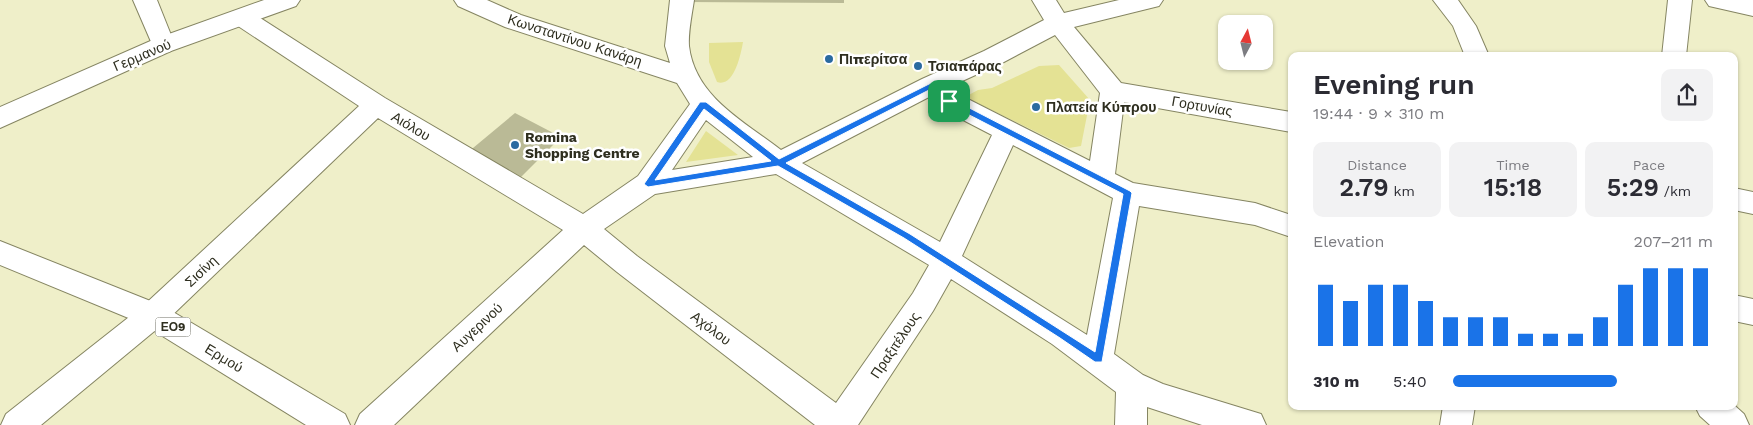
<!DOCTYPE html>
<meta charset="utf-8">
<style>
body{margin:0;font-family:"Work Sans",sans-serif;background:#f2f2f3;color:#2b2b33;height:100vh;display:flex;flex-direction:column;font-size:19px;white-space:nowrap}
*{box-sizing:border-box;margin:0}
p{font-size:16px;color:#7c7c81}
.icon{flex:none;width:28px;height:28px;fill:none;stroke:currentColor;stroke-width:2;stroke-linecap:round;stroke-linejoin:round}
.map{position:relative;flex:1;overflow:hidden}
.sheet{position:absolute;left:1288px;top:52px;width:450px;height:358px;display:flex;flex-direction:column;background:#fff;border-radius:10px;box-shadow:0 1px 4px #0004}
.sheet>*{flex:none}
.needle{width:32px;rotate:7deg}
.tools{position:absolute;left:1218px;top:15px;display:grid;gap:10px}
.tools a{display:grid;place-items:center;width:55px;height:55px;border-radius:10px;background:#fff;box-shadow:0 1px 4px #0004;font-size:25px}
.pin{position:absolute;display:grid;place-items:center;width:42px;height:42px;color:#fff;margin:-21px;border-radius:10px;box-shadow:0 2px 8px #0006}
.round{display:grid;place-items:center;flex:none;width:52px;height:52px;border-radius:10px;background:#f2f2f3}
.summary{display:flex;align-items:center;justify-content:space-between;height:85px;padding:0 25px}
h1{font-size:28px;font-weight:600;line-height:38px}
.figures{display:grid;grid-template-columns:repeat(3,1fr);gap:8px;height:85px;padding:5px 25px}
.figures div{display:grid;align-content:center;border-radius:10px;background:#f2f2f3;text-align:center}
.figures b{font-size:25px;font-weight:600}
.figures small{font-size:14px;font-weight:400}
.figures p{font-size:14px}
.chart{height:140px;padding:10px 25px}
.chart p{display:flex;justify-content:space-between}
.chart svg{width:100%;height:90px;margin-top:5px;stroke:#1a73e8;stroke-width:6}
ul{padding:0 25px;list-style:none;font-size:16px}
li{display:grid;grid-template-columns:80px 60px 1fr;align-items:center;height:38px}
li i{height:12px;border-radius:6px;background:#1a73e8}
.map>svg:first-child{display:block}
.green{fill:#e4e294}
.building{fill:#baba96}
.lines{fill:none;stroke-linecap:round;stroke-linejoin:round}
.minor-casing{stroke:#858562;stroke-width:2}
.major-casing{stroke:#858562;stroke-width:2}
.minor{fill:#fff;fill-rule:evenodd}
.major{fill:#fff;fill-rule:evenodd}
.route{fill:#1a73e8;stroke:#fff;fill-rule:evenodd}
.poi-dot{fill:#2a6aa0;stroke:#fff;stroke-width:2}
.labels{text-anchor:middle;stroke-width:5;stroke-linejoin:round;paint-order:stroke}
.shield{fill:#fff;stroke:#6d6d62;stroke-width:1}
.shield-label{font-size:12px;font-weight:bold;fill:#2e2e1f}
.street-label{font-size:14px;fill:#2e2e1f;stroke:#fff}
.poi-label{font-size:14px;font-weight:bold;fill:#2e2e1f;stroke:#fff;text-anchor:start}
</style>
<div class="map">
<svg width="1753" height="425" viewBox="0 0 1753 425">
<rect width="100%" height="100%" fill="#efefc9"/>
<path class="green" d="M743,42C741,54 734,88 717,82L709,62V43Z
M1059,65L1090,100L1081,146L1069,148L965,97L978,90L992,88L1039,66Z
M706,131L738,155L686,162Z"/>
<path class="building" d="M688,0H844V3L687,2Z
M515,113L561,137L517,181L467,153Z"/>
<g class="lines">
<defs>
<path id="minor" d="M133,0H157L175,45L171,51L163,53L155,51Z
M454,0H487L521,15L670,63L665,46L670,0H694C692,14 688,32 689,46C695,97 745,122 781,150L922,79L984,51L1044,20L1032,0H1056L1064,13L1119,0H1163L1159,6L1074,27L1121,83L1291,112V132L1124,102L1115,174L1133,183L1255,203L1291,215V237L1255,225L1139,206L1114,354L1143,375L1163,384L1261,414L1266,425H1202L1147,407V425H1115L1116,392L1052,344L951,279L933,311L858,425H815L617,272L584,245L394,425H355L360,414L563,230L378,118L163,324L41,425H1L6,414L143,306L359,106L235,24L231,18L235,12L243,10L251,12L385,98L583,214L638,176L690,104L677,83L505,27L458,6ZM1055,35L1100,93L1090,161L958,94L949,87L1002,63ZM929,97L940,108L992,135L940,242L802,163ZM706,120L753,157L672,170ZM1013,145L1113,198L1087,335L962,256ZM776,174L929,265L913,293L836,403L637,256L604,229L655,194Z
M1668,0H1692L1686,56H1662Z
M1705,0H1753V16L1709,6Z
M1734,295L1753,299V325L1734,321Z
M1734,405L1744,414L1749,425H1710L1700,416L1695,406Z
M1443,406H1475L1472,425H1440Z"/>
<path id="major" d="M264,0H300L296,6L171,51L0,128V107L155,39Z
M1433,0H1458L1476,26L1489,56H1465L1453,26Z
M1734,188L1753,192V214L1734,210Z
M0,241L163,306L345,414L350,425H306L143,324L0,265Z"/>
</defs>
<use href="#minor" class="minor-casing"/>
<use href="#major" class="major-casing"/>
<use href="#minor" class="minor"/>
<use href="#major" class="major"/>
</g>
<path class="route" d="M931,83L952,99L1130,191L1132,193L1102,362H1095L1060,338L904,238L778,166L648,187L644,184L700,102H706L779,159ZM931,89L946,103L1123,194L1095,352L910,234L786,163ZM704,109L771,161L655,180Z"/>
<g class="poi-dot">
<circle cx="829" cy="59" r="5"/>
<circle cx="918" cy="66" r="5"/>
<circle cx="1036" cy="107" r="5"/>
<circle cx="515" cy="145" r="5"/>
</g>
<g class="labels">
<rect class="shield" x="155.5" y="317.5" width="35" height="19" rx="4"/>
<g class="shield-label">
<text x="173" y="331">ΕΟ9</text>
</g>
<g class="street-label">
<text transform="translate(575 40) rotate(18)" y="5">Κωνσταντίνου Κανάρη</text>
<text transform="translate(142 55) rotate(-23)" y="5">Γερμανού</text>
<text transform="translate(1202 106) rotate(10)" y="5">Γορτυνίας</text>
<text transform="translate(411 126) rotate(31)" y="5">Αιόλου</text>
<text transform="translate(201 271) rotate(-43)" y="5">Σισίνη</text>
<text transform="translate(477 327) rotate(-43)" y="5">Αυγερινού</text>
<text transform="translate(711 328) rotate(37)" y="5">Αχόλου</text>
<text transform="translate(895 345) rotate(-56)" y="5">Πραξιτέλους</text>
<text transform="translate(224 358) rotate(31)" y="5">Ερμού</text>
</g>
<g class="poi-label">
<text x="839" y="64">Πιπερίτσα</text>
<text x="928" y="71">Τσιαπάρας</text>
<text x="1046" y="112">Πλατεία Κύπρου</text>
<text x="525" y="142">Romina<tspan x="525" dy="16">Shopping Centre</tspan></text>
</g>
</g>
</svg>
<div class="tools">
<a><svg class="needle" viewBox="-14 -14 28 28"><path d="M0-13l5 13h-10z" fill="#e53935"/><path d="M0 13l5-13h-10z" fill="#7c7c81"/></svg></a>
</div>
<div class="pin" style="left:949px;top:101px;background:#1e9e55"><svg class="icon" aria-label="arrive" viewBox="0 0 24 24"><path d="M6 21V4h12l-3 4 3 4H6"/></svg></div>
<section class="sheet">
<div class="summary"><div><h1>Evening run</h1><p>19:44 · 9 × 310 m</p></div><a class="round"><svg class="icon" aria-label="share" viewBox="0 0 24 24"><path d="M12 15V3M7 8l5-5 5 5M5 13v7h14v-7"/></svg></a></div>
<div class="figures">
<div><p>Distance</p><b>2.79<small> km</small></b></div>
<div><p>Time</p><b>15:18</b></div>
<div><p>Pace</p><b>5:29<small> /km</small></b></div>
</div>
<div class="chart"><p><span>Elevation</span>207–211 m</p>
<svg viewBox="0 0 160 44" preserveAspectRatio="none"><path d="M5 44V14M15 44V22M25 44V14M35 44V14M45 44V22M55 44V30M65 44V30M75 44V30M85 44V38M95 44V38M105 44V38M115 44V30M125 44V14M135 44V6M145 44V6M155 44V6"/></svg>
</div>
<ul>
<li><b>310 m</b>5:40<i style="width:63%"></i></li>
</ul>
</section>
</div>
